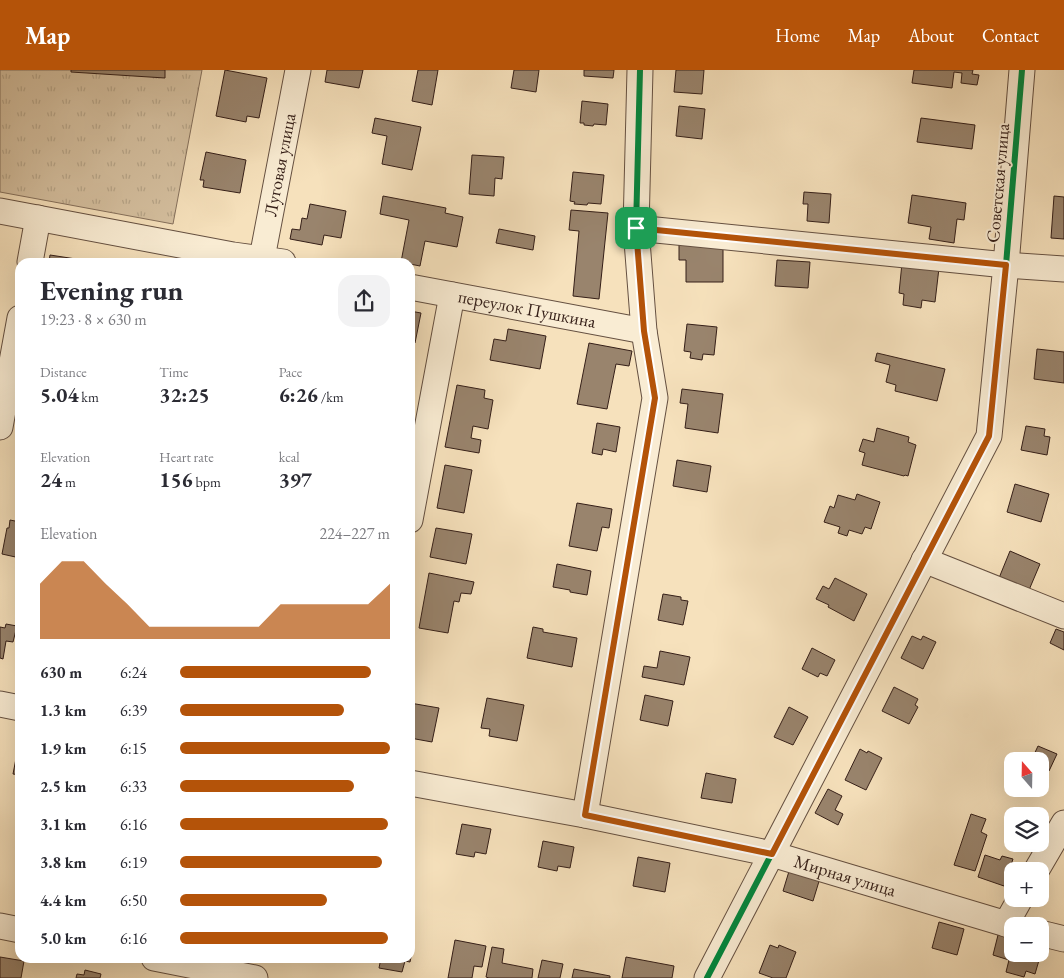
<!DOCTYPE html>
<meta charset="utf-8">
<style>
body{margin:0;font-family:"EB Garamond",serif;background:#f2f2f3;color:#2b2b33;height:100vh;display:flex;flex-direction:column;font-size:19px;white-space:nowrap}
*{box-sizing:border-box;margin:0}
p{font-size:16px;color:#7c7c81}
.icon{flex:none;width:28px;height:28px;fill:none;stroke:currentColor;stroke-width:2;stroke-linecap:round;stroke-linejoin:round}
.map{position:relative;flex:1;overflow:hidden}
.side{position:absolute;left:15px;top:188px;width:400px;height:705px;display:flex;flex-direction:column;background:#fff;border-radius:15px;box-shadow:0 5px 20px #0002}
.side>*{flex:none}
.needle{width:32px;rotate:340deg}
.buttons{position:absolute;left:1004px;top:682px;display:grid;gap:10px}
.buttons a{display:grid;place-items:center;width:45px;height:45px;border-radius:10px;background:#fff;box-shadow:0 5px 20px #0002;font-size:25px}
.pin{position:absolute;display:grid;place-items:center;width:42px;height:42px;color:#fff;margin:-21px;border-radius:10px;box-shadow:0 2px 8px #0006}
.round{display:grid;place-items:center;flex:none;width:52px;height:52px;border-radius:15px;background:#f2f2f3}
.head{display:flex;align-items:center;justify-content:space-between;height:85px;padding:0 25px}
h1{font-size:28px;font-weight:700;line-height:38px}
.stats{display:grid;grid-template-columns:repeat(3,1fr);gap:8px;height:85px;padding:5px 25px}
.stats div{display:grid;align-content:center}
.stats b{font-size:21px;font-weight:700}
.stats small{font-size:14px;font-weight:400}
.stats p{font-size:14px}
.chart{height:140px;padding:10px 25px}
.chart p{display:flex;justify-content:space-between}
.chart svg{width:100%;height:90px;margin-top:5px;fill:#b45309;opacity:.7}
ul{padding:0 25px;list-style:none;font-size:16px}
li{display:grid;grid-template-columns:80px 60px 1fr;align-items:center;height:38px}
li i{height:12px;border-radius:6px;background:#b45309}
header{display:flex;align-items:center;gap:30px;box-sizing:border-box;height:70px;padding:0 25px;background:#b45309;color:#fff}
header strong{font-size:24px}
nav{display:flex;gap:28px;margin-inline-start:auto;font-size:18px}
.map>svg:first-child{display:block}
.grass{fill:url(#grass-tufts);stroke:#85705c}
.building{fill:#99846d;stroke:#351f18}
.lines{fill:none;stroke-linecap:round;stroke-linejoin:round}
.minor-casing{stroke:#655041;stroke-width:27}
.minor{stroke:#f9ecd3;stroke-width:25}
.cycleway-casing{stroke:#f9ecd3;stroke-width:9}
.cycleway{stroke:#00873e;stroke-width:6}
.route-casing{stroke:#fff;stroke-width:10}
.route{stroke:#b45309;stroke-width:6}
.labels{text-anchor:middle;stroke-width:4;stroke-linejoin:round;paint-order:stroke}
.street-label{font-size:18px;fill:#351f18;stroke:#f9ecd3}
</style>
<header>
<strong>Map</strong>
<nav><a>Home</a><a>Map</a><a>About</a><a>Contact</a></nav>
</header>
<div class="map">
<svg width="1064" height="908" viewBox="0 0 1064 908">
<defs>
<pattern id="grass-tufts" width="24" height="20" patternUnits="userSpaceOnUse" patternTransform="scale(1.25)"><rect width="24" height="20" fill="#d5c0a0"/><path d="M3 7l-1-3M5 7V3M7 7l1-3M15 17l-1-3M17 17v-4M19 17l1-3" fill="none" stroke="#b7a589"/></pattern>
</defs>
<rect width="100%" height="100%" fill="#f6e1bc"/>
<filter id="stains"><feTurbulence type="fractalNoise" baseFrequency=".004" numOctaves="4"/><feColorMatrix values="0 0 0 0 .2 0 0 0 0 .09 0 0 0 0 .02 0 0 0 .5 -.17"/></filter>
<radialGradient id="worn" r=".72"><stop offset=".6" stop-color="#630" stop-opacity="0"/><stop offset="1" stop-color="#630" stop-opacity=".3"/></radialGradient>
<path class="grass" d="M0,0H202L173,154L0,122Z"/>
<path class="building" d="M71,0H165V8L71,2Z
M225,0L267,8L259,48L247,46L246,52L216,46Z
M327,0H363L359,18L325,12Z
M418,0H438L432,35L412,31Z
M514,0H539L536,22L511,18Z
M584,0H614L613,8L584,6Z
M676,0H704L702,24L674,22Z
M914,0H973L972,4L979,5L977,15L961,13L962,3L954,2L952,18L912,13Z
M582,31L608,34L606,55L594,54L593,56L584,55V53H580Z
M679,36L705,39L702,69L676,66Z
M375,48L421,57L412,100L382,94L387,66L372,63Z
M921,48L975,55L972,79L917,72Z
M206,82L246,90L240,123L203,117L204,110H200Z
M472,85L504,87L502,109L495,108L494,126L469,124Z
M573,102L604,105L601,134L588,133L587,135L574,134L575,132L570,131Z
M804,122L831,124L829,153L807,151L808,134H803Z
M912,125L966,133L964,150L957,149L954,173L929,169L931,157L908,153Z
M383,126L446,138L445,143L463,147L457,177L425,171L420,196L410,194V192H401L409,150L380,144Z
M1054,126L1064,127V169L1051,168Z
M310,134L346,141L341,168L324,165L322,175L290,169L292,159L300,160L302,148L307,149Z
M571,140L608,143L599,229L573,226L579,161L569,160Z
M499,159L535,166L533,180L496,173Z
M679,171L723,172V212H686V190H679Z
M50,185L76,189L75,192H49Z
M777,190L810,192L808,218L775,216Z
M902,193L939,198L935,232L922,230L921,238L903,235L904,224L899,223Z
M410,241L421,243L415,273L410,272Z
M687,254L717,257L714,285L703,284L702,290L690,288L691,282L684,281Z
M508,259L546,266L540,299L490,290L494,269L506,271Z
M589,273L632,281L629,296L616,294L607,339L577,334Z
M1037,279L1064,282V313L1034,309Z
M877,283L945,299L937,331L895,321L896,315L886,312L890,295L875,291Z
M457,315L485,320L484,328L493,330L488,359L473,356L471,368L481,370L479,383L445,377Z
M682,319L723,324L718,363L685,358L688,334L680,333Z
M597,353L620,357L616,382L603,379L602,385L592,383Z
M1026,356L1045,359L1044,366L1050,367L1047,385L1021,380Z
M877,358L909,367L908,372L916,375L908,406L905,405L904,406L862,395L865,383L859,381L863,369L874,372Z
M677,390L711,396L707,422L673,416Z
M445,395L472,400L464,443L437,438Z
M1015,414L1049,424L1041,452L1007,442Z
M857,424L880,432L871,459L865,457L862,464L849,460L847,466L838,463L840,457L824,452L830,436L834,438L838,425L855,430Z
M577,433L612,439L609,458L602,457L597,481L569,476Z
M10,450L20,452V488L2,484L7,458H9Z
M436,458L472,464L466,494L430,487Z
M1010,481L1040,494L1029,520L999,508Z
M557,494L591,501L587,525L570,522V520L553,517Z
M429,503L474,512L471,524L461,523L459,532L454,531L448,563L419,558Z
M835,508L867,524L854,551L828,537L829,535L816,529L823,516L829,519Z
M663,524L681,527V530L688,531L683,555L658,550Z
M6,554L17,556L13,572L6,571L3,589L0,588V557L5,558Z
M533,557L543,559V562L577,568L572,597L527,588Z
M1056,559L1064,562V580L1050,573Z
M912,566L921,570L923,566L936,572L923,599L901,588Z
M812,578L835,590L827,606L820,603L818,607L802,599Z
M660,581L690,587L684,615L642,607L644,596L657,598Z
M894,617L918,629L915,635L918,637L909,654L882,641Z
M645,625L673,631L668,656L640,650Z
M487,628L524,635L517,671L489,666L490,659L481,658Z
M410,633L439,638L432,672L410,668Z
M789,637L808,647L793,675L774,667Z
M19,673H20V705L13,704Z
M1038,676L1057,684L1049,701L1040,697V691H1031Z
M860,679L867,683L868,681L882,688L866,720L845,710Z
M706,703L736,709L732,733L701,728Z
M828,719L842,726L835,740L843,744L838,755L815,743Z
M971,744L986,749L981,762L987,765L975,801L954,795Z
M462,754L491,759L486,784L475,782L474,787L456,784Z
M543,771L574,777L570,798L558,796L557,801L538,797Z
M985,785L1000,790L1002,786L1013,789L1004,816L978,807Z
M638,787L670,793L665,822L633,816Z
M790,798L820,808L813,831L783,821Z
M939,852L964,859L957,885L932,878Z
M999,861L1012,865V884H1040V872L1044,873L1035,904L1026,901L1024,907L1006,902L1009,890L993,885Z
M455,870L486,876L482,897L474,896L472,908H448Z
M770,875L778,878L779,875L796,882L786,908H773L759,903Z
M410,877L413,878L410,892L405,891L402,902L379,898L381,888H410Z
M492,877L504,879L502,893L533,899L532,908H489L486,907Z
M0,887L24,891L21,908H0Z
M626,887L674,896L672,908H622Z
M542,890L563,894L560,908H538Z
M574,899L610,906V908H572Z
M85,900L101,904L100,908H76L77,904L84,905Z"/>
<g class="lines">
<defs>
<g id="minor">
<path d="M0,141L233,185L283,192"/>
<path d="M636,158L1006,195L1064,199"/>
<path id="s1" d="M262,188L298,0"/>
<path d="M30,192L38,148"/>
<path id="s2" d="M410,217L644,261"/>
<path d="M0,357L20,248"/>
<path d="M410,450L452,225"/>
<path d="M924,490L1064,546"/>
<path d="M0,634L20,638"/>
<path id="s3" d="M410,713L585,745L772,784L1013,856"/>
<path d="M585,745L655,328L644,261L636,158L640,0"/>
<path d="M1036,801L1064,753"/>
<path d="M1006,854L1020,829"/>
<path d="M0,856L20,860"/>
<path d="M1040,863L1064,869"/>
<path d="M154,888L255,908"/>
<path d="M707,908L989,366L1006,195L1022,0"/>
</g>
</defs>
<use href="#minor" class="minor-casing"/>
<use href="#minor" class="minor"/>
<defs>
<path id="cycleway" d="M585,745L655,328L644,261L636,158L640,0
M707,908L989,366L1006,195L1022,0"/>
</defs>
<use href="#cycleway" class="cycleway-casing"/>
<use href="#cycleway" class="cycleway"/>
</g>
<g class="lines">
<defs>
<path id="route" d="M636,158L1006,195L989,366L772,784L585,745L655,328L644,261Z"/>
</defs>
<use href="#route" class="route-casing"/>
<use href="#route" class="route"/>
</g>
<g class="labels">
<g class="street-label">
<text dy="6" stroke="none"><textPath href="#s1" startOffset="95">Луговая улица</textPath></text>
<text transform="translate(998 113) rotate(-85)" y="6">Советская улица</text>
<text dy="6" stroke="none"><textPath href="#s2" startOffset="119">переулок Пушкина</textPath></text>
<text dy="6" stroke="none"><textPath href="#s3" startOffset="445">Мирная улица</textPath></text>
</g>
</g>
<rect width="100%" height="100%" filter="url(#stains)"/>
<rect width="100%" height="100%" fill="url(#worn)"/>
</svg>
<div class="buttons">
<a><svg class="needle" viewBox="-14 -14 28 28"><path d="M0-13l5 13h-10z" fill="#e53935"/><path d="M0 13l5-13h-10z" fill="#7c7c81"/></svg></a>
<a><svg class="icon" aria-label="layers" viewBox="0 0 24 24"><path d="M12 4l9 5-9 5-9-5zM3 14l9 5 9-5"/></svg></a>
<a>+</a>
<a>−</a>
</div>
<div class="pin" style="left:636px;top:158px;background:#1e9e55"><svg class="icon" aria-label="arrive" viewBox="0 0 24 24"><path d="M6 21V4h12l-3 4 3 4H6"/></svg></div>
<section class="side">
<div class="head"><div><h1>Evening run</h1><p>19:23 · 8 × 630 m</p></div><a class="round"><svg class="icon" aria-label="share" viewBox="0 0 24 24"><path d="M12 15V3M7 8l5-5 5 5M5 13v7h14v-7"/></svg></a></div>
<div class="stats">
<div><p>Distance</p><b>5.04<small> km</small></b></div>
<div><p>Time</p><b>32:25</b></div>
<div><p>Pace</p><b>6:26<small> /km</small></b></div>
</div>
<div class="stats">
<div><p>Elevation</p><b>24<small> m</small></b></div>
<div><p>Heart rate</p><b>156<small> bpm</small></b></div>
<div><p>kcal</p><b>397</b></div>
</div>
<div class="chart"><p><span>Elevation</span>224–227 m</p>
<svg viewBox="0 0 160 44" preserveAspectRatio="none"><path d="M0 44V17L10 6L20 6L30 17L40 27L50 38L60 38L70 38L80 38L90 38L100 38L110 27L120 27L130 27L140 27L150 27L160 17V44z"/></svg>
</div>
<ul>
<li><b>630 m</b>6:24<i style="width:91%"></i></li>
<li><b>1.3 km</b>6:39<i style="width:78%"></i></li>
<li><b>1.9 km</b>6:15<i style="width:100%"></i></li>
<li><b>2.5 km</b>6:33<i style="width:83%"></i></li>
<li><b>3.1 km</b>6:16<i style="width:99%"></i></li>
<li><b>3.8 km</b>6:19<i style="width:96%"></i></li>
<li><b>4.4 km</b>6:50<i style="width:70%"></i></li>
<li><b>5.0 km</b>6:16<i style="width:99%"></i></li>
</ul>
</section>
</div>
